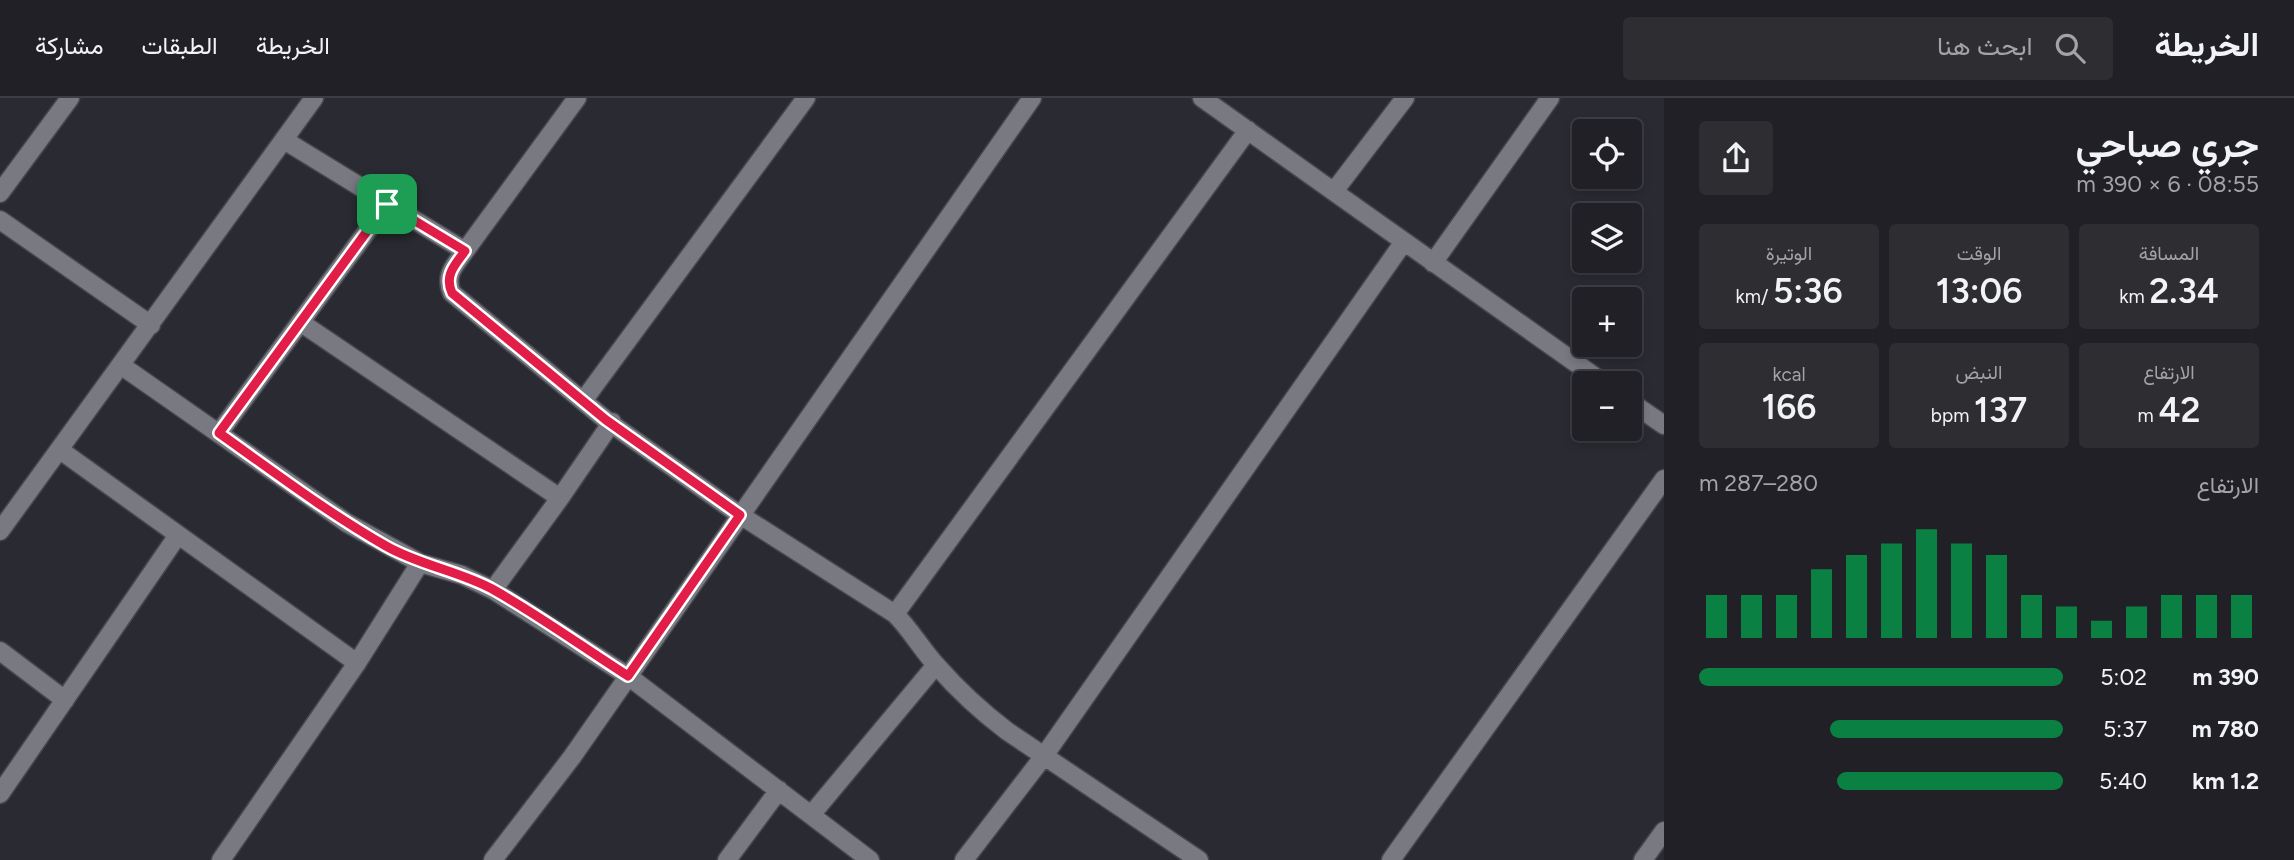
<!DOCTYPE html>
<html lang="ar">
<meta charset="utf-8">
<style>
body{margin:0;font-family:Figtree,Vazirmatn,sans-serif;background:#2d2d32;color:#f1f3f6;direction:rtl;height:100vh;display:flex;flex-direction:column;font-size:26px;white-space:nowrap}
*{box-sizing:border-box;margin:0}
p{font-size:23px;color:#a2a3a7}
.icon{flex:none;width:38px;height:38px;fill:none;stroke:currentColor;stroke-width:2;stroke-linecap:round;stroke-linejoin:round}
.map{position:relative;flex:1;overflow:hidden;direction:ltr}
.sheet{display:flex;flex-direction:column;background:#202026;width:630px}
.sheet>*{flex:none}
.tools{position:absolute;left:1572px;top:21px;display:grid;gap:14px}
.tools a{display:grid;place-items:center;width:70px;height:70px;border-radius:7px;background:#202026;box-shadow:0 4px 10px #0003,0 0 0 2px #3d3e43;font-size:35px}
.pin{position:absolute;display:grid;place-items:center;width:60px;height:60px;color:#fff;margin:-30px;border-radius:14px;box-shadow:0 4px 10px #0006}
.round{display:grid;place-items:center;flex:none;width:74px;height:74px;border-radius:7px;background:#2d2d32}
.head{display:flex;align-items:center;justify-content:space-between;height:119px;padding:0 35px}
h1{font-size:38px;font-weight:600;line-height:52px}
.stats{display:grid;grid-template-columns:repeat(3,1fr);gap:10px;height:119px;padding:7px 35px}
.stats div{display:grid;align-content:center;border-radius:7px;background:#2d2d32;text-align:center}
.stats b{font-size:35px;font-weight:600}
.stats small{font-size:19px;font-weight:400}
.stats p{font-size:19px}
.chart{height:196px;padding:14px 35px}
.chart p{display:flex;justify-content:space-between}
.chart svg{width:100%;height:126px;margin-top:7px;stroke:#0b8043;stroke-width:6}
ul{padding:0 35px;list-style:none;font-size:23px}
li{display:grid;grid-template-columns:112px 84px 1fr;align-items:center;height:52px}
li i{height:18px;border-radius:9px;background:#0b8043}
header{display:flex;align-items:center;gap:42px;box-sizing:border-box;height:98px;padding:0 35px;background:#202026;border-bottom:2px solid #3d3e43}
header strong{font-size:33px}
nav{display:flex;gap:38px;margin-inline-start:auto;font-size:24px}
.search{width:490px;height:63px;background:#2d2d32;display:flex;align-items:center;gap:18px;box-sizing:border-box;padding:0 24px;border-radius:7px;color:#a2a3a7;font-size:26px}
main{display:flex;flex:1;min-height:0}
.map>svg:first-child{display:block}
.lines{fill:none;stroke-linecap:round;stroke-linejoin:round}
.street-casing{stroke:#45464c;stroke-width:21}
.secondary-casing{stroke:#45464c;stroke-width:21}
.street{stroke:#787981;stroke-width:18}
.secondary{stroke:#787981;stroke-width:18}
.route-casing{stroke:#fff;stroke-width:14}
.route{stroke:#e11d48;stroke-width:9}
</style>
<header>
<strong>الخريطة</strong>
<div class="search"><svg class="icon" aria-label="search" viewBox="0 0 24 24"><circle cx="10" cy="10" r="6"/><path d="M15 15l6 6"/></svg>ابحث هنا</div>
<nav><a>الخريطة</a><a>الطبقات</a><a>مشاركة</a></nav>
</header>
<main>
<section class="sheet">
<div class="head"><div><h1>جري صباحي</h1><p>08:55 · 6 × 390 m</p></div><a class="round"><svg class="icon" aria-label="share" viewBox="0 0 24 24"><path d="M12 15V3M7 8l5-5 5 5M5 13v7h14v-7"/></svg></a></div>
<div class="stats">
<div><p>المسافة</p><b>2.34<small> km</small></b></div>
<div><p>الوقت</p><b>13:06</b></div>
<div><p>الوتيرة</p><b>5:36<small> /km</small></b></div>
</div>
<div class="stats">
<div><p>الارتفاع</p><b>42<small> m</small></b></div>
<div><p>النبض</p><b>137<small> bpm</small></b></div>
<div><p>kcal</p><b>166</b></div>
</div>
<div class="chart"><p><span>الارتفاع</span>280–287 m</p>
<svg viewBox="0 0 160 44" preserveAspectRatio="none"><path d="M5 44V29M15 44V29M25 44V29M35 44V20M45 44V15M55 44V11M65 44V6M75 44V11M85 44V15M95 44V29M105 44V33M115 44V38M125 44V33M135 44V29M145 44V29M155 44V29"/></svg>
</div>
<ul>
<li><b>390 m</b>5:02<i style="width:100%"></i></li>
<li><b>780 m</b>5:37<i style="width:64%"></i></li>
<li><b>1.2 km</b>5:40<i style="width:62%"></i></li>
</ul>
</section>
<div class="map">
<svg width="1664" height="762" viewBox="0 0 1664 762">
<rect width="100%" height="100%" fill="#2a2b32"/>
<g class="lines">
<defs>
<path id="street" d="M1202,0C1336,95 1470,191 1604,285
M284,42L465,153L577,0
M1335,92L1405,0
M0,95L70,0
M465,153C455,167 444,177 452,195L606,322L740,417L895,516C911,532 922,552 937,568C958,592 982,614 1007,633L1199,762
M1433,165L1550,0
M300,224L560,400
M122,268L347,425L420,465L462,477L493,492L628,578L870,762
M583,303L806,0
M1629,303L1664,327
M219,335L387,106
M60,352L357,565
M493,492L560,400L612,324
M895,516L1248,32
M0,553L65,602
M0,696L178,437
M811,717L936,567
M221,762L357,565L420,465
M493,762L572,659L1032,0
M727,762L779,692
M964,762L1044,658L1403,145
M1391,762L1664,381
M1643,762L1664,733"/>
<path id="secondary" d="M0,122L151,227
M0,433L314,0"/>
</defs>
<use href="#street" class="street-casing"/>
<use href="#secondary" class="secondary-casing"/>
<use href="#street" class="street"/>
<use href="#secondary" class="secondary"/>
</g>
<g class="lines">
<defs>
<path id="route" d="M387,106L465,153C455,167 444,177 452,195L606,322L740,417L628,578C584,550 540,518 494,492C460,473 421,468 386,448C328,415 274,374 219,335Z"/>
</defs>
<use href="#route" class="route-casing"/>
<use href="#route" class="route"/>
</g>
</svg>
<div class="tools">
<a><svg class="icon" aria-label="locate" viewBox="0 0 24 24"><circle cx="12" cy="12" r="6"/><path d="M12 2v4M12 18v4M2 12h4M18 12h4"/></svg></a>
<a><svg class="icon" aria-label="layers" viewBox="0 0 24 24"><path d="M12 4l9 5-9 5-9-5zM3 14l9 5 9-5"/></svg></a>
<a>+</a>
<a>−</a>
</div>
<div class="pin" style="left:387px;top:106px;background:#1e9e55"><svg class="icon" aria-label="arrive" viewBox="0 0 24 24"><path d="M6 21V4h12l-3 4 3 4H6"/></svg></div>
</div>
</main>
